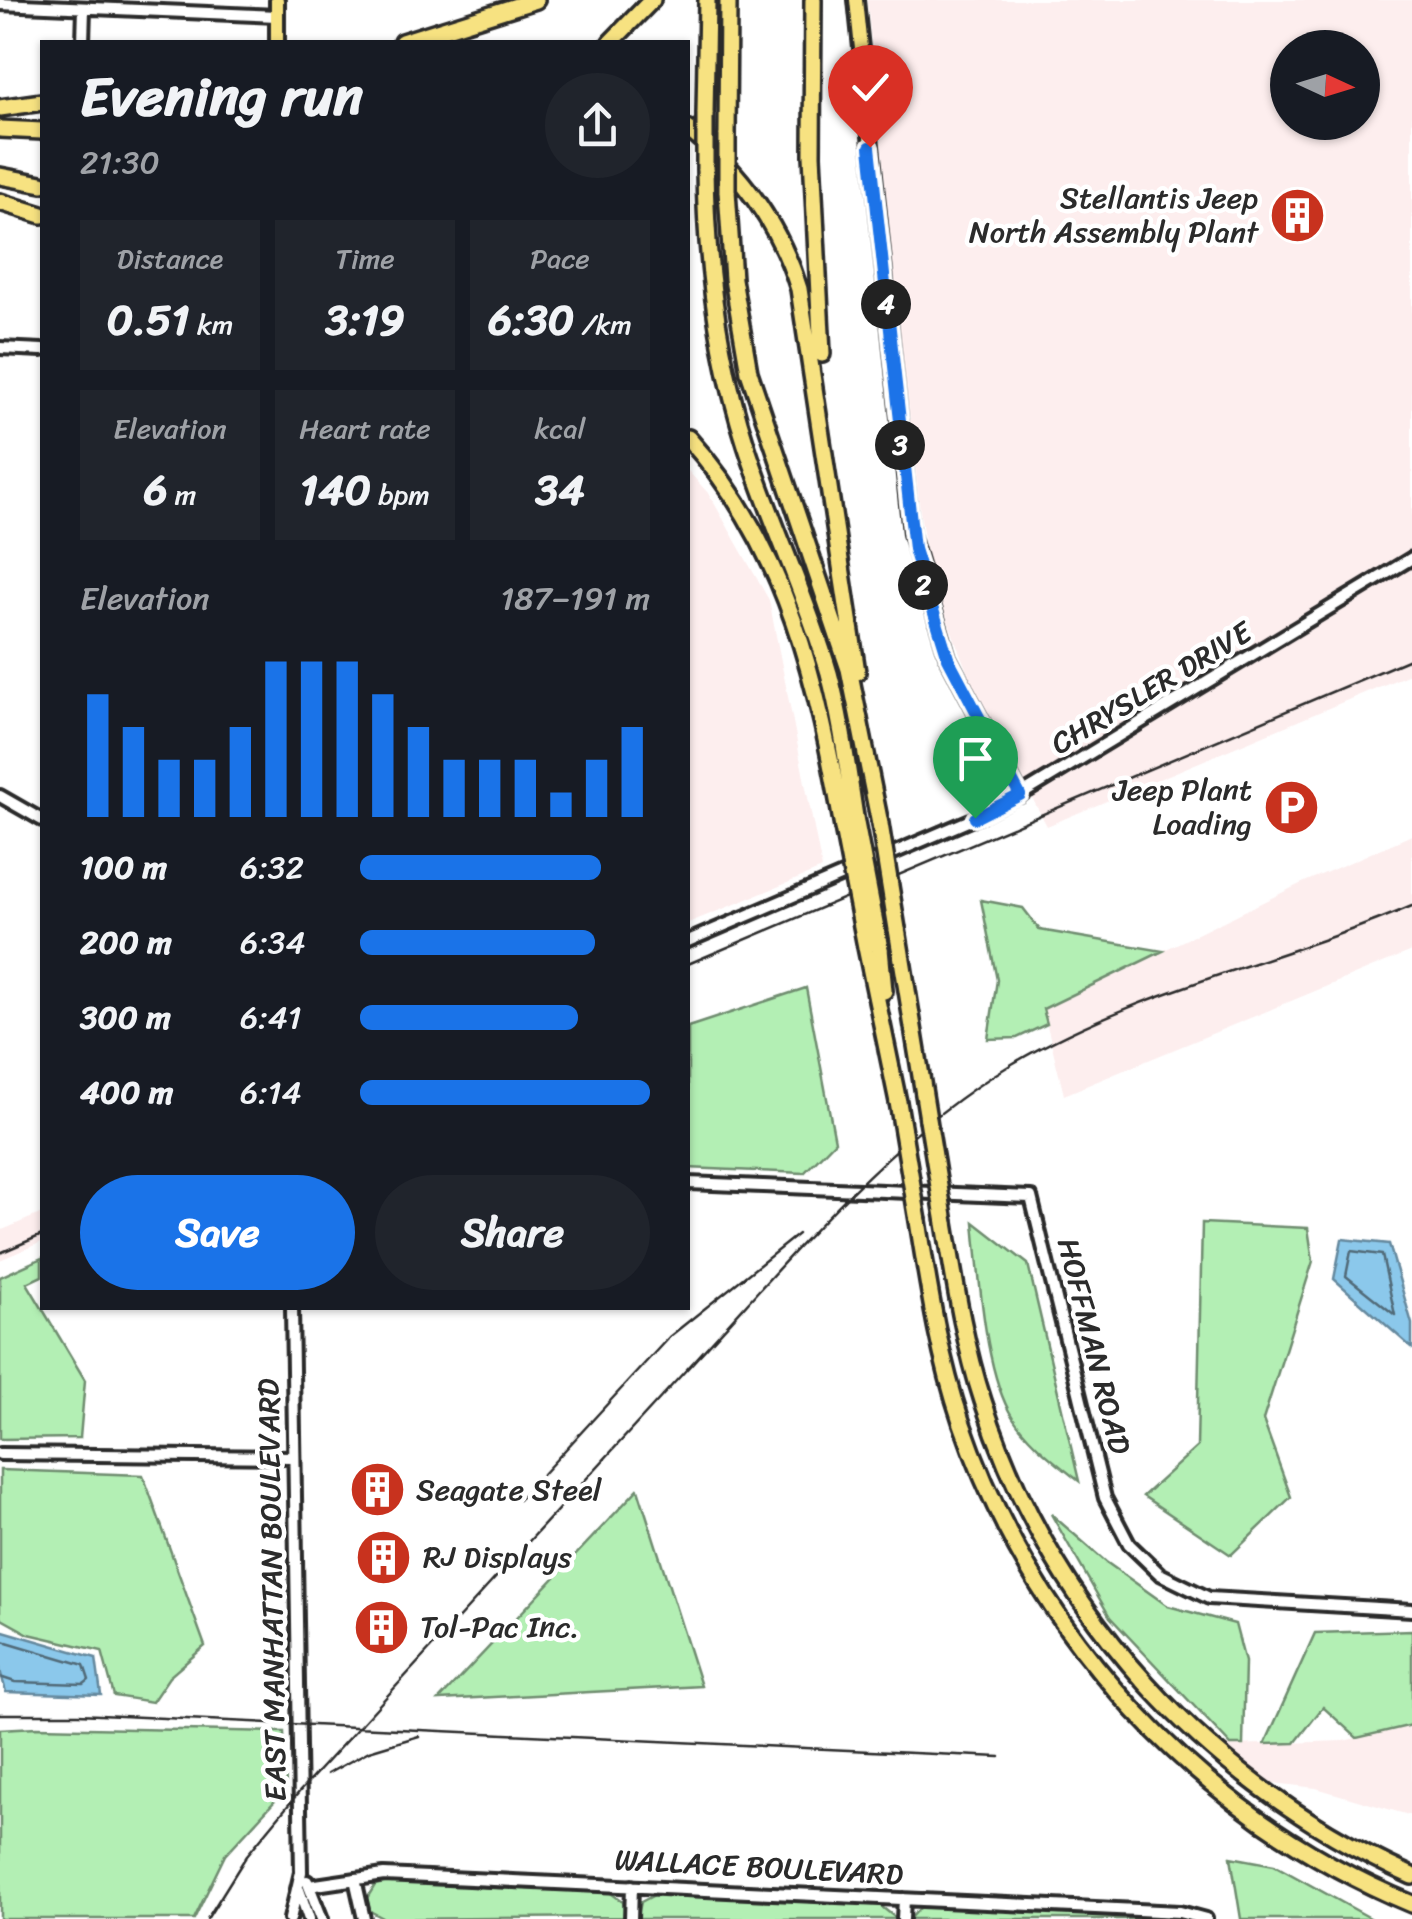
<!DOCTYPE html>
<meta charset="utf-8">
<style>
body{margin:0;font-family:Sriracha,sans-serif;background:#20242c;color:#f1f3f6;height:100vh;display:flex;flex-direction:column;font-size:38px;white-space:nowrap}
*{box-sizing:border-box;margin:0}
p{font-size:32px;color:#9ea1a6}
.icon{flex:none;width:55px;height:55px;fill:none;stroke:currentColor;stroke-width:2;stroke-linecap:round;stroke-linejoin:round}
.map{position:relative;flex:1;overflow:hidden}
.details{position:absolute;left:40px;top:40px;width:650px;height:1270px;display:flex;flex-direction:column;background:#171b24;border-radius:0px;box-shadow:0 2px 8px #0004}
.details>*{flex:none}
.needle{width:65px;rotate:94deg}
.fabs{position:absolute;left:1270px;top:30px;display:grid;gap:20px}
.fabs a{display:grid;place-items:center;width:110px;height:110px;border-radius:50%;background:#171b24;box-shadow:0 2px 8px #0004;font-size:50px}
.pin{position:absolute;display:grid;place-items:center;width:85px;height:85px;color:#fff;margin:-102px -42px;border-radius:50% 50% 50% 0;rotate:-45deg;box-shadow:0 0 10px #0007}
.pin .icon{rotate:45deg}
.km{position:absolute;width:50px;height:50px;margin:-25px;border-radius:50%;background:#222;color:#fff;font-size:28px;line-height:50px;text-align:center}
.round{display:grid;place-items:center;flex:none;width:105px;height:105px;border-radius:52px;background:#20242c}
.head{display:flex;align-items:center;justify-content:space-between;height:170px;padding:0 40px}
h1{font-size:55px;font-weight:700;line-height:75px}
.metrics{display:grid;grid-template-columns:repeat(3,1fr);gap:15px;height:170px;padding:10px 40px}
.metrics div{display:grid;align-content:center;border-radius:0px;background:#20242c;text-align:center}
.metrics b{font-size:42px;font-weight:700}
.metrics small{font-size:28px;font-weight:400}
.metrics p{font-size:28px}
.chart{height:280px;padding:20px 40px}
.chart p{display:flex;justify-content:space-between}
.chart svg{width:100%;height:180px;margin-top:10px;stroke:#1a73e8;stroke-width:6}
.primary-button{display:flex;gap:20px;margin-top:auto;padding:20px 40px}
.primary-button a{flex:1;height:115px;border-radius:60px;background:#1a73e8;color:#fff;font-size:40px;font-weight:700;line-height:115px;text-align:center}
.primary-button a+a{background:#20242c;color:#f1f3f6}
ul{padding:0 40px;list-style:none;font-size:32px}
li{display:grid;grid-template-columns:160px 120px 1fr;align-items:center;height:75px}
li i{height:25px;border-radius:12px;background:#1a73e8}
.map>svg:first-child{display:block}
.built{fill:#fdeeee;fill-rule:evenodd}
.green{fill:#b3efb4;stroke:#6f8d70;stroke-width:2.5}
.water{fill:#8bc8eb;stroke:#65899e;stroke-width:2.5}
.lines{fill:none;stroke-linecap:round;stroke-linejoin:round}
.shore{stroke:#516a78;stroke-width:2.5}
.minor-casing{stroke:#2b2b2b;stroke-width:18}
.major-casing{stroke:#2b2b2b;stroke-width:20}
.highway-casing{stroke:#2b2b2b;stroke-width:22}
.minor{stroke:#fff;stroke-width:10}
.major{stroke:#f7e281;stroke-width:12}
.highway{stroke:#f7e281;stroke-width:15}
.rail{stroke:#2b2b2b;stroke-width:2.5}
.highway-bridge-casing{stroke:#2b2b2b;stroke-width:22;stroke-linecap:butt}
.highway-bridge{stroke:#f7e281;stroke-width:15}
.route-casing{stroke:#fff;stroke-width:20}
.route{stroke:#1a73e8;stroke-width:12}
.labels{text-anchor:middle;stroke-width:9;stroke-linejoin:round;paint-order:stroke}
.poi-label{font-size:30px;fill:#2b2b2b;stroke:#fff;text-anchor:start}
.street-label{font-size:30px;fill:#2b2b2b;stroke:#fff}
</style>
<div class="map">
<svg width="1412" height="1919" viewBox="0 0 1412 1919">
<rect width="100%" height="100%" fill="#fff"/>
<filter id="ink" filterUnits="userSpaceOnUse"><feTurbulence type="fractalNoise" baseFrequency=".01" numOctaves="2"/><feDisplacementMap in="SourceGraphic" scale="20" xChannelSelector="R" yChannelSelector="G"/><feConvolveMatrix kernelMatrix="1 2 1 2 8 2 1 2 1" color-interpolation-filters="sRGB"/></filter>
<g filter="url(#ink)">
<path class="built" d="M867,0H1412V673L1047,826L972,685L931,576L915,489ZM1288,48H1362V122H1288Z
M688,471L709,494L769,600L822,869L688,923Z
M1412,835V951L1064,1095L1043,1009L1300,884Z
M42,1213V1242L0,1260V1231Z
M1412,1725V1816L1316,1788L1249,1780L1208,1746L1343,1741Z"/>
<path class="green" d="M981,900L1023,908L1040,930L1163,951L1043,1009L1047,1024L1017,1038L988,1039L997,980Z
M806,988L835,1141L804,1173L688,1168V1027Z
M974,1222L1028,1264L1079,1481C1055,1462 1024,1439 1009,1411C984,1364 979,1275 974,1222Z
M1202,1223L1308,1228L1313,1261L1263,1420L1291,1497L1231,1555L1143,1496L1197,1447Z
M42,1258V1276L27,1283L85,1380L80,1438L0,1439V1277Z
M0,1470L143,1475L205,1646L169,1677L152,1702L114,1696L102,1651L29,1634L0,1618Z
M638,1489L701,1686L439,1700Z
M1051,1514L1106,1562L1168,1606L1235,1624L1245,1662L1243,1745H1231L1110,1617Z
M1412,1630V1725L1357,1738L1323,1707L1295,1743L1265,1744L1315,1633Z
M37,1727L284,1732L286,1789L225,1855L194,1919H0V1729Z
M1231,1857L1274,1865L1372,1919H1241Z
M388,1882L608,1891L623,1902L626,1917L385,1919L370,1911L367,1898L375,1885Z
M658,1893L877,1903L897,1919H637L641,1902Z
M931,1906L1178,1917L1189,1919H910L920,1908Z"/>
<path class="water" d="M1342,1239L1389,1244L1412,1324V1348L1334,1279Z
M0,1630L96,1658L101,1695L6,1692L0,1670Z"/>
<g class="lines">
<path class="shore" d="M1351,1251L1382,1255L1395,1315L1346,1276Z
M0,1640L84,1665L89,1680L84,1684L15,1682L0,1677"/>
<defs>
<path id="minor" d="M0,4L277,16
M83,42L84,8
M0,348L42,350
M0,796L42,820
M688,941L975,818L1029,790L1412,558
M688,1183L1031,1197L1105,1498L1129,1544L1160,1574L1209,1598L1412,1610
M0,1454L294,1457
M355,1879L364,1919
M307,1881L322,1919
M309,1886L384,1875L1180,1912L1206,1919
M299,1890L309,1919
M290,1919L301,1872L292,1308
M631,1919L632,1886
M903,1919L904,1899"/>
<path id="major" d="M277,0V42
M856,0L911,534L948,658L1020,795"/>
<path id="highway" d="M813,0L812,155L822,354
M402,42L536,0
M611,42L652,0
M0,108L42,102
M705,114L707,0
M0,129L42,131
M688,129C740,171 779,224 799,289L857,672
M727,136L728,0
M705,169C706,263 717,355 746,445C771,523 806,595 829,673C842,722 848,773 856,823
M0,176L42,184
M727,191L733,279L749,372L849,669L880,824
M0,202L42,215
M688,438C788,548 818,686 843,828
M897,929L928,1119
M866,947L898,1102
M880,949L884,991
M918,1221C929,1289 939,1356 961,1421C1035,1638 1200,1816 1412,1904
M945,1223C955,1283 964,1343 983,1401C1052,1614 1208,1784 1412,1876"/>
</defs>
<use href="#minor" class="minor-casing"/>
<use href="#major" class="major-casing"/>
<use href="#highway" class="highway-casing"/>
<use href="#minor" class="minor"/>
<use href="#major" class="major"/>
<use href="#highway" class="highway"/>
<path class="rail" d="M688,964L1412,658
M0,1253L42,1235
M519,1500L669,1337L798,1234
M0,1714H78L1000,1757
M327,1774L369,1751L419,1736
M207,1919L247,1855L300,1791C433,1647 565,1501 698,1357C795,1252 888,1138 1012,1064C1136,990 1280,962 1412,906"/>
<defs>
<path id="highway-bridge" d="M727,136V191
M705,169V114
M856,823L880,949
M880,824L897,929
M843,828L866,947
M898,1102L918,1221
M928,1119L945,1223"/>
</defs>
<use href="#highway-bridge" class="highway-bridge-casing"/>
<use href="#highway-bridge" class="highway-bridge"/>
</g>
</g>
<g class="lines" filter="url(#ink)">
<defs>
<path id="route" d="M870,147L914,549L948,658L1020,795L975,818"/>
</defs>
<use href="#route" class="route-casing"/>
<use href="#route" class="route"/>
</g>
<defs>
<symbol id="building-disc" viewBox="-11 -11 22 22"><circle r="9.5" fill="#c8321e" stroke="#fff"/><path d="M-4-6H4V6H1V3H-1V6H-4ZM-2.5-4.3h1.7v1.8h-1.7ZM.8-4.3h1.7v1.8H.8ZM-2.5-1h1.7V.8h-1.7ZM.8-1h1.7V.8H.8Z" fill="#fff"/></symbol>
<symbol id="parking-disc" viewBox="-11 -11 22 22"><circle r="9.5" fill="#c8321e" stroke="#fff"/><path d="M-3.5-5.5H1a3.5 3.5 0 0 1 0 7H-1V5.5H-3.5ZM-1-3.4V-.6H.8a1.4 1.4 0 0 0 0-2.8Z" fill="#fff"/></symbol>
</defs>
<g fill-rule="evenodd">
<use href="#building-disc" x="1266" y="184" width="63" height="63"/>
<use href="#parking-disc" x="1260" y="776" width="63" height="63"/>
<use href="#building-disc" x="346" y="1458" width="63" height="63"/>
<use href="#building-disc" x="352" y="1526" width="63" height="63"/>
<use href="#building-disc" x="350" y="1596" width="63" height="63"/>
</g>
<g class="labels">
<g class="poi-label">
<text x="1258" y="208" text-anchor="end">Stellantis Jeep<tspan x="1258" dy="34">North Assembly Plant</tspan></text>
<text x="1252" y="800" text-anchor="end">Jeep Plant<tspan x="1252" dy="34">Loading</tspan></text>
<text x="416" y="1500">Seagate Steel</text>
<text x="423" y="1567">RJ Displays</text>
<text x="420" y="1637">Tol-Pac Inc.</text>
</g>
<g class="street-label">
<text transform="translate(1151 688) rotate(-31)" y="10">CHRYSLER DRIVE</text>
<text transform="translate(1094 1346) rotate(76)" y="10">HOFFMAN ROAD</text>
<text transform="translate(272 1590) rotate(-91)" y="10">EAST MANHATTAN BOULEVARD</text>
<text transform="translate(759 1867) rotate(3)" y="10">WALLACE BOULEVARD</text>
</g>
</g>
</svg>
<div class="fabs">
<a><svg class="needle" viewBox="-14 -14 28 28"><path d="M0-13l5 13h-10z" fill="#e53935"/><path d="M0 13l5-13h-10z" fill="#9ea1a6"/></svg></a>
</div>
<div class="pin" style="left:975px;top:818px;background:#1e9e55"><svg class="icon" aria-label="arrive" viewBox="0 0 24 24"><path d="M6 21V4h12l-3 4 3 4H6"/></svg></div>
<div class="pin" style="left:870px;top:147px;background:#d93025"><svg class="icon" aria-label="check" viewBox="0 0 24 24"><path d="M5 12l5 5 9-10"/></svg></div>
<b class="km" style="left:923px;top:585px">2</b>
<b class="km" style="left:900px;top:445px">3</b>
<b class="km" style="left:886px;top:304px">4</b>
<section class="details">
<div class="head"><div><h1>Evening run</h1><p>21:30</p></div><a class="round"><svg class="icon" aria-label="share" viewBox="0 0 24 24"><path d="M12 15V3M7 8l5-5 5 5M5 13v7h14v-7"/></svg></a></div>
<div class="metrics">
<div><p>Distance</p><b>0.51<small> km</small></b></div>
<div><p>Time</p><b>3:19</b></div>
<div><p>Pace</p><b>6:30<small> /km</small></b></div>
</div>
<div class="metrics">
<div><p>Elevation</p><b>6<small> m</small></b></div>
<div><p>Heart rate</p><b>140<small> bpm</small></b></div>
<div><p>kcal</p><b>34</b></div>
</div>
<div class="chart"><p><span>Elevation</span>187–191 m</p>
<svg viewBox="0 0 160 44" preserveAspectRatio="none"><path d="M5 44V14M15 44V22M25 44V30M35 44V30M45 44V22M55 44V6M65 44V6M75 44V6M85 44V14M95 44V22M105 44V30M115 44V30M125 44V30M135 44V38M145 44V30M155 44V22"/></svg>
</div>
<ul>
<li><b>100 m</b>6:32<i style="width:83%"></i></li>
<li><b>200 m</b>6:34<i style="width:81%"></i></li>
<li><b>300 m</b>6:41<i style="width:75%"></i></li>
<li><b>400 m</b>6:14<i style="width:100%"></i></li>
</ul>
<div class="primary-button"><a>Save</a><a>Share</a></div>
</section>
</div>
